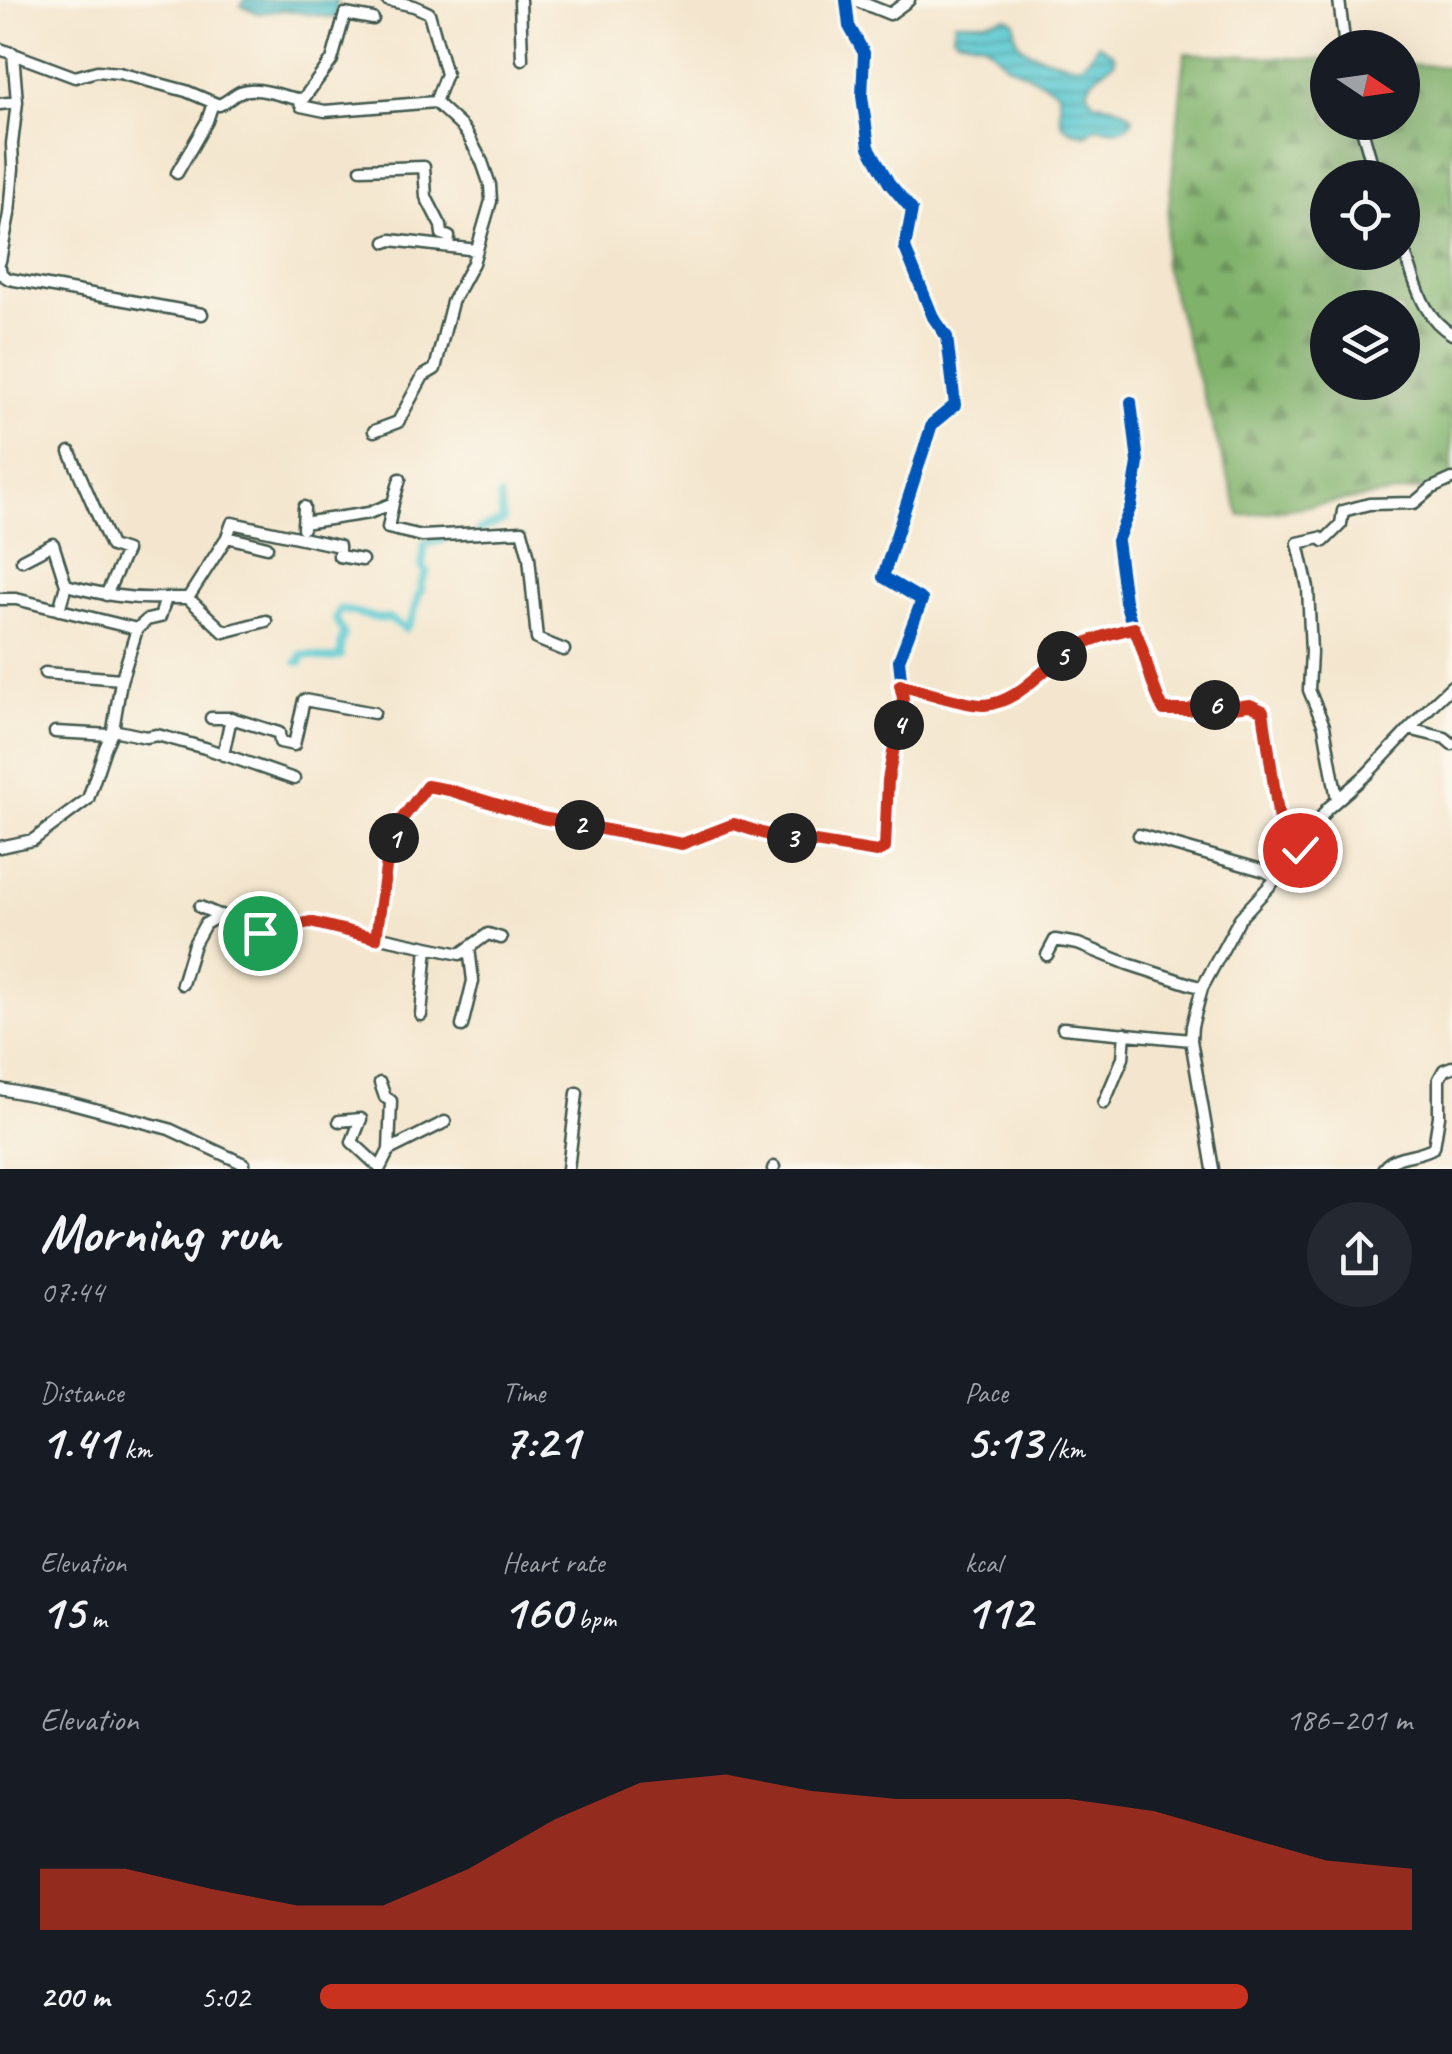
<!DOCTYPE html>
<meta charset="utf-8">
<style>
body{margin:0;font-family:Caveat,sans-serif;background:#242831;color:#f1f3f6;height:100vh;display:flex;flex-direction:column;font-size:38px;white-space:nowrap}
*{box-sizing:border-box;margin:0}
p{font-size:32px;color:#9ea1a6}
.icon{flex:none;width:55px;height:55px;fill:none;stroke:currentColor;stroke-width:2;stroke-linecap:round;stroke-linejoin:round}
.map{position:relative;height:1169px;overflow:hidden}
.sheet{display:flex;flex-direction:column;background:#171b24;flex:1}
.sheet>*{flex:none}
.needle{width:65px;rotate:103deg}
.controls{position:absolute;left:1310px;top:30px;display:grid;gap:20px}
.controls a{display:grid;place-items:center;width:110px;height:110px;border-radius:50%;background:#171b24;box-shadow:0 10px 40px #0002;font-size:50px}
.pin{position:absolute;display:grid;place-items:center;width:85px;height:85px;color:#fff;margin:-42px;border:5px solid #fff;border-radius:50%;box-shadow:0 2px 10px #0007}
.km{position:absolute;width:50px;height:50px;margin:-25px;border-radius:50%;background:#222;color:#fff;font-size:28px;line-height:50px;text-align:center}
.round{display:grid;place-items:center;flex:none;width:105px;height:105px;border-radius:52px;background:#242831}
.head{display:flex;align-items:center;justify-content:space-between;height:170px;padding:0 40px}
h1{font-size:55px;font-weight:700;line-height:75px}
.figures{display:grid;grid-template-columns:repeat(3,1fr);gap:15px;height:170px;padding:10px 40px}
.figures div{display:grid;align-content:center}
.figures b{font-size:50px;font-weight:700}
.figures small{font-size:28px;font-weight:400}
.figures p{font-size:28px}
.chart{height:280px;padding:20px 40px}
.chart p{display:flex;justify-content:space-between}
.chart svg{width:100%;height:180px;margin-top:10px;fill:#c8321e;opacity:.7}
ul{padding:0 40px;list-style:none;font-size:32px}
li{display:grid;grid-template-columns:160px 120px 1fr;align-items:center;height:75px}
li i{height:25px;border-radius:12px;background:#c8321e}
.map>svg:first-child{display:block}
.forest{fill:url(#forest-firs);stroke:#507850;stroke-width:2.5;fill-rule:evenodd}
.water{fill:url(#water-rules);stroke:#3e8382;stroke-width:2.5}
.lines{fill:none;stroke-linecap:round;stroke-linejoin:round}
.canal{stroke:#5cc9d1;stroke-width:8}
.minor-casing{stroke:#3f564b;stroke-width:15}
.minor{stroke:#fff;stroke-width:10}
.cycleway-casing{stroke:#fbf7ec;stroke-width:19}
.cycleway{stroke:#0057b8;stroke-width:12}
.route-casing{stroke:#fff;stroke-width:20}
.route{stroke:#c8321e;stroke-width:12}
</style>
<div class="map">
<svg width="1452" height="1169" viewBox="0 0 1452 1169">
<defs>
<pattern id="forest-firs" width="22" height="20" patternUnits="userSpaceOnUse" patternTransform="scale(2.5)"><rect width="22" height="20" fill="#81b26c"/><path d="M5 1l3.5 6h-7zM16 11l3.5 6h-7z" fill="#69925a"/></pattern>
<pattern id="water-rules" width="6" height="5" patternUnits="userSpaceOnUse" patternTransform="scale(2.5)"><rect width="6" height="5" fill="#5cc9d1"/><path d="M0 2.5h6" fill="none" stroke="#4ba4aa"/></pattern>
</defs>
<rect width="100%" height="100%" fill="#fbf7ec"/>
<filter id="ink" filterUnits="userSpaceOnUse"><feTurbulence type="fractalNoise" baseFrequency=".01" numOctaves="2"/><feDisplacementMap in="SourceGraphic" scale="20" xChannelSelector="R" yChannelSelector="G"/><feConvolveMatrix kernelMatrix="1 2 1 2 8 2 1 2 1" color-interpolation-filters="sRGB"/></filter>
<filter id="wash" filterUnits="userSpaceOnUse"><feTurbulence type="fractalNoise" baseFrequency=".0048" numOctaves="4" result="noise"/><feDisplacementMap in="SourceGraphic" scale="40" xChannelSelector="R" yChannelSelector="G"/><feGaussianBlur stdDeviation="2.25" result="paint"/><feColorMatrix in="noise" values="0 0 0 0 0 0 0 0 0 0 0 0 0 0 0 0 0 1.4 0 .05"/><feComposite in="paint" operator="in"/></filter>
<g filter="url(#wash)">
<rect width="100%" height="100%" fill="#f4e6ce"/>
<path class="forest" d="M1185,53L1327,60L1328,122H1402L1403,64L1452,67V485L1240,516L1163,263ZM1328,178H1402V252H1328ZM1328,308H1402V382H1328Z"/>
<path class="water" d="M245,0L337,1L336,18L285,10L258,13L241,6Z
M1006,17L1015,22C1015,31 1015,39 1021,46C1027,53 1074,68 1083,63C1089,60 1094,50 1098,44L1114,54L1115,61L1093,79L1087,89L1093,102C1107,104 1124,106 1133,118C1125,136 1112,128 1096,127L1086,135C1049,126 1066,119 1057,90L1007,64L984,43L957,38L953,35L955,22H986Z"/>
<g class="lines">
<path class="canal" d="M479,530L503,521L500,497
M297,662H301V655C319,654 322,663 341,656V643L344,635L336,619L340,609L376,618L391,619L405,629C417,618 413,602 422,589L420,585L427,572L422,567L425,543L441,541L446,537"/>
</g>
</g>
<g filter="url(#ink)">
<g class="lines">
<defs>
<path id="minor" d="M387,0L414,6L429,13L446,74L435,102
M520,0L522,59
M855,0L890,14L909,0
M1339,0L1345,48
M0,49L75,77L97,71L119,73L186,91L219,105C227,102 232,96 240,92C257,85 282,97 299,99L301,106L325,111L435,102
M299,99L304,98L332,60L345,14L373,19
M0,104L17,102
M1360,122L1376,178
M361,169L424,167L426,197L441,226L442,234L449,237L448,246
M177,173L207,121L213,103
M386,242L391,240L477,250
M1402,246C1416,278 1419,315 1452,334
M0,261L9,214L13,168L12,144L17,102L13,53
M0,268L1,274L9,279L202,314
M1131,402L1138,463L1131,506L1117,541L1125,601L1133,628L1143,646L1157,698L1164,710H1189L1206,702L1226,708L1250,705L1263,711L1286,868
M374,431L398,422L423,376L435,369L452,302L473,263L491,201L490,185L482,162L469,137L463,128L435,102
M70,452L111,546L126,551L106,595
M393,503L388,528L422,536L522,531L529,557L537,639L564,650
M303,523L369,513L393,503L400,479
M303,528L304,507
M227,537L232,523L339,546V556L362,560
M22,560L53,544L66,585
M166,598H188L227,537L267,547
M188,598L224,632L266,621
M0,599H16L137,629
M45,673L121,679
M900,685C919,690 967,706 983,705C1017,702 1036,675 1061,657C1081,642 1110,633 1133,628
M211,718H231
M1409,729L1445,738L1452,744
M113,730L146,737L157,735L205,748L294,779
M55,732L111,735
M223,755L231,718L279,733L280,742L294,745L304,700L374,713
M1337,799L1324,726L1309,690L1311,652L1308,588L1298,543L1320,538L1324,541L1341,524L1343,511L1369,504L1414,503L1432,488L1452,479
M1139,835L1265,871L1276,877
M0,847L33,840L88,799L105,748L113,730L121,681L137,629L147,620L160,617L166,598C130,600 100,594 66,585L59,610
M200,907L261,933L310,922L460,954L488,934L501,938
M376,937L387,861L398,824L427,787L449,790L542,818L682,844L734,824L765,834L877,853L885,848L888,779L903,698L899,660L922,600L883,577L932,424L955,405L947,337L933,317L905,248L912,210L889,183L869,147L862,96L864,53L849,26L846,0
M1047,955L1055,940L1078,944L1128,964L1202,988
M182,984L194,944L205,924L221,915
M421,1015L427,947
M462,1026L473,981L469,948
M1063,1028L1191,1040
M0,1089L68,1102L169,1129L244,1164L243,1169
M1104,1103L1123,1058L1125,1033
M339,1121L361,1119L352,1142L380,1168L389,1150L391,1101L385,1097L380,1083
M389,1150L445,1122
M568,1169L577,1093
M773,1169L774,1167
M1213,1169L1191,1040L1192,1026L1202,988L1240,918L1286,868L1327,809L1367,774L1434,703L1452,686
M1383,1169C1396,1152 1417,1158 1434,1147L1439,1116V1079L1444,1070L1452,1067"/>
</defs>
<use href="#minor" class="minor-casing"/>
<use href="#minor" class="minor"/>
<defs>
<path id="cycleway" d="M1131,402L1138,463L1131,506L1117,541L1125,601L1133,628L1143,646L1157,698L1164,710H1189L1206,702L1226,708L1250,705L1263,711L1286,868
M376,937L387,861L398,824L427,787L449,790L542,818L682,844L734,824L765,834L877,853L885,848L888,779L903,698L899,660L922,600L883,577L932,424L955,405L947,337L933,317L905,248L912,210L889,183L869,147L862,96L864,53L849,26L846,0"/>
</defs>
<use href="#cycleway" class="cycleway-casing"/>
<use href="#cycleway" class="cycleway"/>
</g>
</g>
<g class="lines" filter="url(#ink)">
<defs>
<path id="route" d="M260,933L310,922L376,938L387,861L398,824L427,786L449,790L542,818L682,844L734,824L765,834L877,852L885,848L888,780L903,698L900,685C919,690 967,706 984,705C1017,702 1036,675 1062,657C1081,642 1110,633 1134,628C1147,654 1149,684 1164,710H1189L1206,702L1226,708L1250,705L1263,711L1286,868L1300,850"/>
</defs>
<use href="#route" class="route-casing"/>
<use href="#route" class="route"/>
</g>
</svg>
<div class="controls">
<a><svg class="needle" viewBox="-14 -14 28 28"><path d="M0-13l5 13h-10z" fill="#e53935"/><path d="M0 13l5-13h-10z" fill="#9ea1a6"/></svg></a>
<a><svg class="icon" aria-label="locate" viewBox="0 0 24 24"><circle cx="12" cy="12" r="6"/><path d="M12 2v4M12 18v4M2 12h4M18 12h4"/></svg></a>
<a><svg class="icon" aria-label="layers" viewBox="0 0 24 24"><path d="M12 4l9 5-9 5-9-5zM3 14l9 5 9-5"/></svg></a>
</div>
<div class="pin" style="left:260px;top:933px;background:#1e9e55"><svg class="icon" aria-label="arrive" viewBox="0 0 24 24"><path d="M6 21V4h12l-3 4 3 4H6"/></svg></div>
<div class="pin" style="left:1300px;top:850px;background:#d93025"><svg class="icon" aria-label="check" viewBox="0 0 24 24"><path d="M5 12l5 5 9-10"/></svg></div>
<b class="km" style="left:394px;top:838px">1</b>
<b class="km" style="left:580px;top:825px">2</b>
<b class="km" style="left:792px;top:838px">3</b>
<b class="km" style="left:899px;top:725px">4</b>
<b class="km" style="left:1062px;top:656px">5</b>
<b class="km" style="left:1215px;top:705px">6</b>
</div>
<section class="sheet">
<div class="head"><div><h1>Morning run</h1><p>07:44</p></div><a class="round"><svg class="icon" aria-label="share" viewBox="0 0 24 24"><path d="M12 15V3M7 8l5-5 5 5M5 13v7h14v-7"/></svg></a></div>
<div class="figures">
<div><p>Distance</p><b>1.41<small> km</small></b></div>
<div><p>Time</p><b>7:21</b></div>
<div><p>Pace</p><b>5:13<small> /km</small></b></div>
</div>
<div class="figures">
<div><p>Elevation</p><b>15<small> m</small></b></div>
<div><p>Heart rate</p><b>160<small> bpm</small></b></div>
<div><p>kcal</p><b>112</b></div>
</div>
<div class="chart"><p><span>Elevation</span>186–201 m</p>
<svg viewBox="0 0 160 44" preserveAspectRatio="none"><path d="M0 44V29L10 29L20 34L30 38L40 38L50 29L60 17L70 8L80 6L90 10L100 12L110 12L120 12L130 15L140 21L150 27L160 29V44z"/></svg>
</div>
<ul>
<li><b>200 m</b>5:02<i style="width:85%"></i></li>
</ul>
</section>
